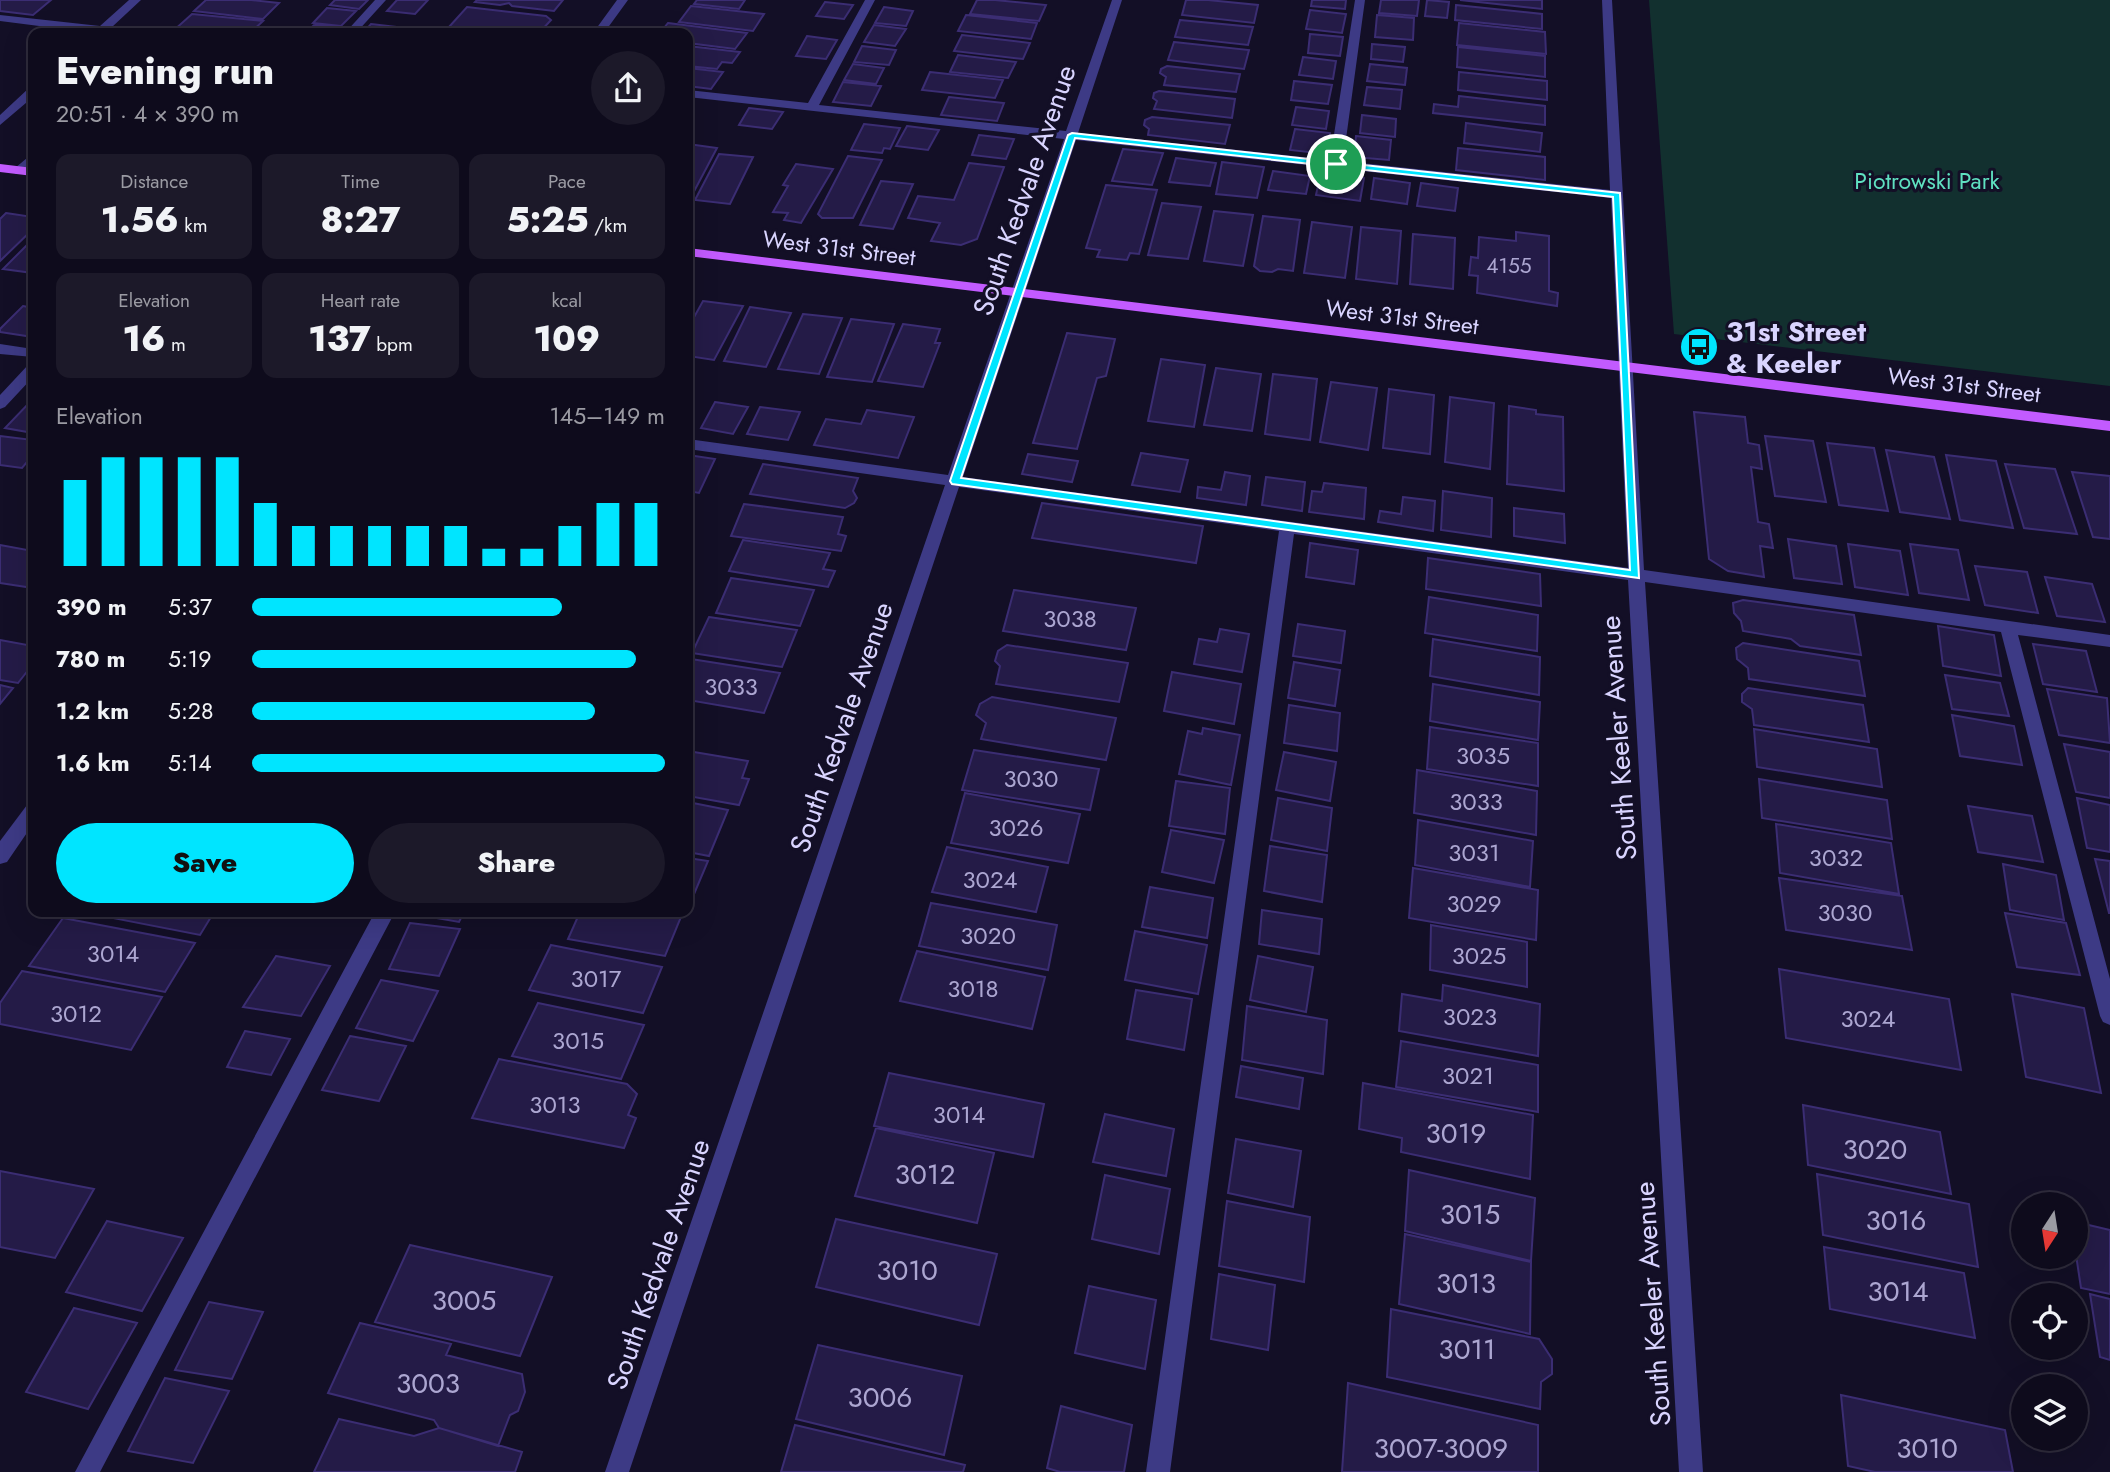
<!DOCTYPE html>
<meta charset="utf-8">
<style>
body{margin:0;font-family:Jost,sans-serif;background:#1c1929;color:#f1f3f6;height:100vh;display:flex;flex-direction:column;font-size:26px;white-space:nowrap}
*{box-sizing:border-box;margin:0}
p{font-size:23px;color:#9b9ba3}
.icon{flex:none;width:38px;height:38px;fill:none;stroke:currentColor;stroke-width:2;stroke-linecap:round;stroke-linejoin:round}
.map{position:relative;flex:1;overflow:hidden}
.panel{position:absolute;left:28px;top:28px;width:665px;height:889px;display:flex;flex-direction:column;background:#0e0b1c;border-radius:14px;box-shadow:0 7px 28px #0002,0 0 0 2px #2e2b3b}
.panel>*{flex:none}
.needle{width:46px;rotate:192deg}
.tools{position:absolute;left:2011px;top:1192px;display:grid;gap:14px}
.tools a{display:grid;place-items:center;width:77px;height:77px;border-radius:50%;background:#0e0b1c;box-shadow:0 7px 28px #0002,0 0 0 2px #2e2b3b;font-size:35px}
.pin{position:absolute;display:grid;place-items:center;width:60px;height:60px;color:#fff;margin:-30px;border:4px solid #fff;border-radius:50%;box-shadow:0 2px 7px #0007}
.round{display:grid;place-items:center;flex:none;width:74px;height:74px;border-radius:37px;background:#1c1929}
.overview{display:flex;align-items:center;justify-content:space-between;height:119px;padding:0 28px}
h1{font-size:38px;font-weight:800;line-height:52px}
.metrics{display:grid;grid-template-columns:repeat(3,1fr);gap:10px;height:119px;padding:7px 28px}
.metrics div{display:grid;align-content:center;border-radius:14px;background:#1c1929;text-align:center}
.metrics b{font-size:35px;font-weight:800}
.metrics small{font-size:19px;font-weight:400}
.metrics p{font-size:19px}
.chart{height:196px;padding:14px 28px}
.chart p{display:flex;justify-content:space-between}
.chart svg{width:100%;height:126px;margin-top:7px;stroke:#00e5ff;stroke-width:6}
.cta{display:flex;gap:14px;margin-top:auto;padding:14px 28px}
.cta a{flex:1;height:80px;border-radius:42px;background:#00e5ff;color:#111;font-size:28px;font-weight:800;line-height:80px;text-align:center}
.cta a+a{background:#1c1929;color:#f1f3f6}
ul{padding:0 28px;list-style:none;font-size:23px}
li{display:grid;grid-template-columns:112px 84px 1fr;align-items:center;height:52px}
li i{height:18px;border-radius:9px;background:#00e5ff}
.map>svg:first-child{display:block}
.green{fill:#12302f}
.building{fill:#241b47;stroke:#3b2d73;stroke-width:2}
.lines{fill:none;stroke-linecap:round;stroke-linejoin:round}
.minor{fill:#3d3a85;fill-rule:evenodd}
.major{fill:#c25bff;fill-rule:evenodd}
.route{fill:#00e5ff;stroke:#fff;stroke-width:2;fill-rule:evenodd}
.labels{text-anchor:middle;stroke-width:6;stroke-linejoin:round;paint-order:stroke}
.far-number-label{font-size:21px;fill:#aca6d1}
.far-park-label{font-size:23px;fill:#5fe0c0;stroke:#130f26}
.far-street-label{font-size:23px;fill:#d9d4ff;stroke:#130f26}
.number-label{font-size:24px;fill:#aca6d1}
.street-label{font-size:28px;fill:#d9d4ff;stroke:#130f26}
.poi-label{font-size:28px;font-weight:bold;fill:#d9d4ff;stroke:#130f26;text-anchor:start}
.near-number-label{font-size:28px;fill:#aca6d1}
</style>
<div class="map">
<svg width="2110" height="1472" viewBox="0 0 2110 1472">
<rect width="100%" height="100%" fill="#130f26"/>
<path class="green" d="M1649,0H2110V386L1674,334Z"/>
<path class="building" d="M0,0H51L33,15L0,11Z
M206,0H251L279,3L263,19L194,11Z
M335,0H368L359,9L330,5Z
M397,0H428L415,14L387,11Z
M477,0H563L554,11L512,6L509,3L500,5L475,2Z
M697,0H745L739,9L694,4Z
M977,0H995L1046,5L1039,21L970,14Z
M1186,0H1208L1258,5L1254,23L1182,15Z
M1312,0H1346L1345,9L1311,6Z
M1381,0H1419L1417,16L1379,13Z
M1427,0L1449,2L1447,18L1425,16Z
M1460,0H1542V9Z
M825,2L853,5L844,19L816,16Z
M1456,5L1542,14V29L1455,20Z
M691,6L764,14L753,31L679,22Z
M467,7L546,16L551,20L539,33L449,27Z
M884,7L913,11L906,26L875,23Z
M327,8L356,11L341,26L313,23Z
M1310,10L1346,14L1342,33L1306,29Z
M192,14L263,21L250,33L173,31Z
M966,15L1037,23L1031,39L958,31Z
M1377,15L1414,18L1413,40L1375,37Z
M1180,20L1253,27L1248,45L1175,37Z
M668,23L747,33L735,49L688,43V33H660Z
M1459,23L1545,32L1546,54L1457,45Z
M371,24L397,27L392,33H363Z
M314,25L342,28L337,33H306Z
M874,25L906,29L895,46L864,42Z
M1310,34L1343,37L1340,56L1308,53Z
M962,35L1030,43L1023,59L954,51Z
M807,36L837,40L826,59L796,56Z
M1174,42L1249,50L1244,69L1168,60Z
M1372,44L1405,47L1403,62L1371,59Z
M688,46L740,52L732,63L722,62L717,69L688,66Z
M862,46L896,50L889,65L854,62Z
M1458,47L1545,56V77L1457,67Z
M958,55L1016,62L1008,78L950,72Z
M1303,57L1336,61L1333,79L1299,75Z
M853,64L884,68L876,84L844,80Z
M1370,64L1407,68L1405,85L1367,81Z
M1167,66L1240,74L1236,92L1164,85L1166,77L1160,73L1161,69Z
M688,68L723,72L711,89L688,86Z
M930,72L1003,80L995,98L922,90Z
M1459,72L1547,81V100L1458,90Z
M1294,81L1332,85L1328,104L1291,100Z
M843,82L881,86L871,106L833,102Z
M1367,87L1402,90L1400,109L1364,105Z
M1159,91L1235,99L1232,118L1154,109L1157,101L1153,98L1154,93Z
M1459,96L1545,106V125L1433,113L1434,104L1458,107Z
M949,97L1004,103L997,121L941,115Z
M1296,107L1329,111L1326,129L1292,125Z
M749,108L783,112L772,129L739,125Z
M1362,115L1396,119L1395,137L1360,133Z
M1152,117L1230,125L1225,144L1148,135L1149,129L1144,125L1145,120Z
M1466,123L1542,133L1540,152L1464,143Z
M864,124L900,128L890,149L884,148L882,153L851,150Z
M907,126L939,130L928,150L896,146Z
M1295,129L1330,133L1326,154L1290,150Z
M979,135L1014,139L1006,159L972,155Z
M1356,136L1391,140L1389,160L1354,157Z
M688,144L717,148L690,199H688Z
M1458,148L1545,157V180L1456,170Z
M1123,149L1163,153L1152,185L1112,181Z
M719,154L753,157L730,204L695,200Z
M848,156L882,160L853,218H822L818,214Z
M1176,158L1216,163L1210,186L1169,182Z
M1222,162L1264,167L1257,198L1216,194Z
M969,163L1004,167L977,239L961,245L931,241L940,223L908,218L918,196L954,200Z
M796,164L833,169L801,223L784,220L788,213L773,212L788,186L783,185Z
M1273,171L1310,176L1306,194L1268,190Z
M1321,172L1364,178L1360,201L1316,195Z
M1374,178L1410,183L1407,204L1371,199Z
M881,181L913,184L893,229L860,225Z
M1421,183L1458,188L1455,211L1417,206Z
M1106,185L1157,190L1139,254L1130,253L1127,260L1097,257L1100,250L1086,248Z
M1162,203L1201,207L1188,259L1148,255Z
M1214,211L1253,215L1243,266L1204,261Z
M6,213L33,217V229L0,261V219Z
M1263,216L1300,220L1293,271L1278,269L1272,272L1260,271L1254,266Z
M1312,222L1352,227L1345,278L1304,273Z
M1361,227L1401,231L1397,284L1356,279Z
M1516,232L1549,236V291L1558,293L1557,306L1477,293L1478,276L1469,275L1471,257L1478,258L1479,237L1516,241Z
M1413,234L1455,238L1453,289L1410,284Z
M33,239V273L3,269Z
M703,301L743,306L714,360L688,356V328Z
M23,306L33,308V337L0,332V329Z
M750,307L791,313L766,367L724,361Z
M803,314L842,318L819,374L778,369Z
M851,319L894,324L872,382L827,377Z
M903,324L940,329L935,343H940L923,387L878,381Z
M1067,333L1115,339L1106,376L1097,378L1077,449L1033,443Z
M1161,359L1205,365L1194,427L1148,421Z
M1216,368L1261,374L1252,431L1204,425Z
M1273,374L1317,379L1310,440L1265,434Z
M1331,382L1377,388L1368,450L1320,442Z
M1389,389L1434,395L1430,454L1383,448Z
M1450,397L1494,403L1490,469L1445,462Z
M31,401H33V433L5,428Z
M715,402L748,407L733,434L701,428Z
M1509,406L1536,410V414L1563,417L1564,491L1507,484Z
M760,407L800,412L788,440L747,434Z
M867,410L914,417L898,458L814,445L826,419L861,424Z
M1694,412L1745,417L1748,443L1759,445L1762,469L1751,467L1758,522L1769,524L1773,548L1760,546L1764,577L1728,571L1709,559Z
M0,436L33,440L31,447L33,455L22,468L0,465Z
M1765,436L1813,441L1826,502L1775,496Z
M1827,443L1874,448L1888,511L1839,505Z
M1886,450L1934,457L1950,519L1900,512Z
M1141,453L1188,460L1180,492L1132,485Z
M1028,454L1078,461L1072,482L1022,474Z
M688,455L715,459L699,493L688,491Z
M1946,455L1996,461L2013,528L1960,520Z
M763,464L858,478L853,491L857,498L854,503L845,508L750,494Z
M2005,464L2055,469L2077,534L2024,528Z
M1225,472L1250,476L1246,505L1197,498L1198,487L1221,490Z
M2072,472L2110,476V539L2093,537Z
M1266,477L1305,482L1302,511L1262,505Z
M1324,483L1366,488L1364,519L1309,512L1312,491L1322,492Z
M1443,491L1492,498L1491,537L1441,530Z
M1403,497L1435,501L1433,531L1378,522L1380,511L1401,514Z
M1042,503L1203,526L1196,563L1032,538Z
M744,504L843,517L838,534L846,536L841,551L731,536Z
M1514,508L1564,514L1565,543L1514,536Z
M1788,539L1836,546L1842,584L1794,578Z
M743,540L830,553L823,569L835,571L828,587L729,571Z
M1310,543L1358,550L1354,584L1306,577Z
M1848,544L1900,551L1908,595L1855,587Z
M1910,544L1958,550L1969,600L1919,593Z
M0,545L33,551V588L0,583Z
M1428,558L1540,574L1541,606L1426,589Z
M1975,566L2027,572L2038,613L1985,605Z
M2045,577L2092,584L2105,622L2057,616Z
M731,578L814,590L800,626L716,613Z
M1014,590L1136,608L1126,650L1003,631Z
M1429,597L1538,615L1537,651L1425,633Z
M1743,600L1854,615L1861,655L1800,646L1791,639L1743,631L1741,621L1734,613L1733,603Z
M709,617L797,630L782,667L692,653Z
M1298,624L1345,631L1341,663L1293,656Z
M1938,626L1994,635L2001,676L1943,666Z
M1220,629L1249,634L1242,672L1194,664L1199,639L1217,642Z
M1433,639L1540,657L1539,695L1430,676Z
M0,640L33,646V664L18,683L0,680Z
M1743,643L1859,661L1865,696L1749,679L1748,668L1737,659L1736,648Z
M2033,644L2086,651L2097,692L2043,684Z
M1007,645L1128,663L1119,702L996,684L1000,666L995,661L998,651Z
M691,659L780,673L764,713L688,700V667Z
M1294,662L1340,670L1335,706L1288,698Z
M1172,672L1241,684L1234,724L1164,711Z
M1945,675L2000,683L2009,716L1952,709Z
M1433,684L1540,702L1538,740L1430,721Z
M0,685L13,688L0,704Z
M1748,688L1863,705L1869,742L1754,725L1752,709L1742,702V694Z
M2047,689L2107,698L2110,743L2059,735Z
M992,697L1116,718L1106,760L981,739L986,723L976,715L980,704Z
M1289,705L1340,713L1337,751L1284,743Z
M1952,715L2014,726L2022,765L1960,756Z
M1430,727L1538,743V786L1427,769Z
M1203,728L1240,735L1231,785L1179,774L1188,731L1202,734Z
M1754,729L1877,749L1882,787L1757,767Z
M2064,744L2110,752V798L2076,792Z
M974,750L1099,769L1090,810L962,790Z
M688,751L748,761L742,778L749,779L739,805L688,796Z
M1284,752L1336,762L1330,801L1276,790Z
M1417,770L1537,791L1536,835L1414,813Z
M1759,779L1887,800L1892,839L1762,818Z
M1176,781L1230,788L1225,834L1169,826Z
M965,793L1080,814L1068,863L951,843Z
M1278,798L1332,808L1327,851L1271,840Z
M2077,798L2110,805V852L2087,848Z
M688,802L728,810L709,856L688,852Z
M1968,806L2032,816L2043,862L1978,852Z
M1418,820L1533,841L1530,887L1415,865Z
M1776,824L1891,843L1899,894L1780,873Z
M1171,830L1224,840L1214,883L1162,872Z
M1270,846L1327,855L1322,902L1264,891Z
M947,847L1048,867L1036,912L932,892Z
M688,858L708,861L689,906H688Z
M2095,859L2110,861V913H2109Z
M2003,864L2056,875L2064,920L2010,910Z
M1413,868L1538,890L1536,940L1409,918Z
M1779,878L1902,896L1912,950L1786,930Z
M1150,887L1213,898L1207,938L1142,927Z
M931,903L1057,925L1048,970L919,946Z
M1262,910L1322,919L1319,954L1259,944Z
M88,912H214L200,935L87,913Z
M416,912H464L459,922L414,914Z
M580,912H683L665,956L568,939Z
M2005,913L2066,923L2080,975L2017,967Z
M63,918L195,943L165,992L29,966Z
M410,923L460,929L439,976L389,969Z
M1431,925L1527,942V987L1430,970Z
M1135,931L1207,945L1198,994L1125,980Z
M551,945L662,967L643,1013L529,990Z
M917,951L1045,977L1032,1029L900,1001Z
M276,956L330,966L301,1016L243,1007Z
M1258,956L1313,967L1306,1012L1250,1000Z
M1779,969L1949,999L1961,1070L1786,1038Z
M22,971L162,997L131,1050L0,1024V1003Z
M381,980L438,991L413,1041L356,1028Z
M1443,985L1540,1004L1538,1056L1399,1031L1402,994L1442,1001Z
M1136,990L1192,999L1184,1050L1127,1039Z
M2012,994L2084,1008L2101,1093L2026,1077Z
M538,1003L644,1025L621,1079L512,1056Z
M1247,1006L1327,1020L1323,1074L1242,1060Z
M245,1031L290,1039L271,1075L227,1067Z
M350,1036L406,1046L379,1101L322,1090Z
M1401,1041L1538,1065V1112L1396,1087Z
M499,1059L627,1084L637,1094L628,1115L636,1118L624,1148L472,1118Z
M1241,1066L1303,1078L1299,1109L1236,1097Z
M889,1073L1044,1104L1033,1157L874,1126Z
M1363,1083L1533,1115L1530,1179L1401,1152L1402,1138L1359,1129Z
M1803,1105L1940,1132L1951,1194L1808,1165Z
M1105,1114L1174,1129L1166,1176L1093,1162Z
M876,1128L994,1153L977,1223L855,1196Z
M1236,1139L1301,1151L1293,1207L1228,1193Z
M1409,1170L1535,1198L1531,1261L1405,1231Z
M0,1171L94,1189L55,1258L0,1247Z
M1817,1174L1969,1204L1978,1267L1823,1235Z
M1105,1175L1170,1189L1159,1254L1092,1239Z
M1227,1201L1310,1217L1304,1282L1219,1266Z
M836,1219L997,1254L979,1325L816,1287Z
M107,1221L183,1238L142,1311L66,1292Z
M2076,1222L2110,1230V1294L2081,1288L2076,1255Z
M1405,1234L1531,1262L1530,1334L1399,1304Z
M410,1245L552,1277L520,1356L375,1322Z
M1824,1247L1964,1273L1975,1338L1830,1309Z
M1219,1274L1275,1285L1268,1350L1211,1339Z
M1089,1286L1156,1300L1145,1369L1075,1353Z
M2090,1294L2110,1299V1360L2100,1357Z
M209,1302L263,1312L232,1379L175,1370Z
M74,1308L137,1323L88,1409L26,1392Z
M1391,1309L1539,1339L1552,1359V1374L1541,1382L1540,1409L1387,1377Z
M360,1323L451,1344L446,1355L522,1374L525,1392L518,1411L510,1415L498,1446L439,1428L434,1420L328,1393Z
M818,1345L962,1376L944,1455L796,1419Z
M165,1378L229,1391L193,1463L128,1451Z
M1348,1383L1538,1425V1472H1342Z
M1841,1395L2005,1430L2013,1472H1875L1848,1466Z
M1061,1406L1132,1425L1124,1472H1060L1047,1468Z
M339,1419L414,1436L439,1428L522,1452L515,1472H314Z
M795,1425L965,1465L963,1472H781Z"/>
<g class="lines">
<path class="minor" d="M129,0H141L112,27L135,30L140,33H94L0,21V15L100,26Z
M375,0H386L356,33H345Z
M617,0H628L604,33H593Z
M865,0H875L819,105L1066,131L1112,0H1122L1078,133L1330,160L1355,0H1365L1343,161L1610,190L1602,0H1612L1644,570L2110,635V647L2018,635L2110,979V1025L2103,1022L2100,1016L2001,632L1645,582L1703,1472H1679L1628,580L1294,534L1170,1472H1146L1279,531L959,487L629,1472H605L945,485L688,449V439L948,475L1064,139L688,97V90L808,103ZM1076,140L1611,198L1628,568L963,477Z
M29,88H33V97L0,125V115Z
M33,153V164L23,174H15V168Z
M0,344L33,349V357L0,354Z
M33,363V377L5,407L0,409V395L28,365Z
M33,803V824L7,862L0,864V841L27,805Z
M375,912H395L100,1472H75Z"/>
<path class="major" d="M0,164L33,168V176L0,172Z
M688,248L2110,421V431L688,256Z"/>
</g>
<path class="route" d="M1072,133L1620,193L1639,578L952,484L950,481L1068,135ZM1075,138L1613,197L1630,570L961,478Z"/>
<defs>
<symbol id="bus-disc" viewBox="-11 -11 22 22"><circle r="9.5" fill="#00e5ff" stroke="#130f26"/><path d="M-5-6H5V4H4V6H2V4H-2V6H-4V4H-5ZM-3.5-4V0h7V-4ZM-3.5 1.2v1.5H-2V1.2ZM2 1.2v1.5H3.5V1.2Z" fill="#111"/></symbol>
</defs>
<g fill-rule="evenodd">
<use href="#bus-disc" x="1677" y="325" width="44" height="44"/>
</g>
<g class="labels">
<g class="far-number-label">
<text x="1509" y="273">4155</text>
</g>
<g class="far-park-label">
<text x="1927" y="189">Piotrowski Park</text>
</g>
<g class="far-street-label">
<text transform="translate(839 248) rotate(7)" y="8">West 31st Street</text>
<text transform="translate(1402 317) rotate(7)" y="8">West 31st Street</text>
<text transform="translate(1964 385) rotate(7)" y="8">West 31st Street</text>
</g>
<g class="number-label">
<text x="1070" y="627">3038</text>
<text x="731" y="695">3033</text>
<text x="1483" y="764">3035</text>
<text x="1031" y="787">3030</text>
<text x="1476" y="810">3033</text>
<text x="1016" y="836">3026</text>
<text x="1474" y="861">3031</text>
<text x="1836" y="866">3032</text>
<text x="990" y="888">3024</text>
<text x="1474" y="912">3029</text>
<text x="1845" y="921">3030</text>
<text x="988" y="944">3020</text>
<text x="113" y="962">3014</text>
<text x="1479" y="964">3025</text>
<text x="596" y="987">3017</text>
<text x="973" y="997">3018</text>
<text x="76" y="1022">3012</text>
<text x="1470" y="1025">3023</text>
<text x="1868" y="1027">3024</text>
<text x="578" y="1049">3015</text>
<text x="1468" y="1084">3021</text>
<text x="555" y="1113">3013</text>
<text x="959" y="1123">3014</text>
</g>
<g class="street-label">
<text transform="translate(1024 190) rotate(-71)" y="10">South Kedvale Avenue</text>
<text transform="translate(841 727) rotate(-71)" y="10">South Kedvale Avenue</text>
<text transform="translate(1618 738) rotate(-94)" y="10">South Keeler Avenue</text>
<text transform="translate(658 1264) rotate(-71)" y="10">South Kedvale Avenue</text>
<text transform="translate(1652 1304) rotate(-94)" y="10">South Keeler Avenue</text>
</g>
<g class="poi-label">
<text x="1726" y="341">31st Street<tspan x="1726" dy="32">&amp; Keeler</tspan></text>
</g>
<g class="near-number-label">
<text x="1456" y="1143">3019</text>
<text x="1875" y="1159">3020</text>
<text x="925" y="1184">3012</text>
<text x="1470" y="1224">3015</text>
<text x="1896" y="1230">3016</text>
<text x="907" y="1280">3010</text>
<text x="1466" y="1293">3013</text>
<text x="1898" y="1301">3014</text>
<text x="464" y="1310">3005</text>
<text x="1467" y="1359">3011</text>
<text x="428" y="1393">3003</text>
<text x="880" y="1407">3006</text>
<text x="1441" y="1458">3007-3009</text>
<text x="1927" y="1458">3010</text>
</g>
</g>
</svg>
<div class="tools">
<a><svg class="needle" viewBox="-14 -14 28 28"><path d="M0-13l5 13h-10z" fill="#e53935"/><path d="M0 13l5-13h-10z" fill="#9b9ba3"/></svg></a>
<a><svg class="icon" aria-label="locate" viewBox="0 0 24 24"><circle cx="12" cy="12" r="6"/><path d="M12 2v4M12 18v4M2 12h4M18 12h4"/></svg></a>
<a><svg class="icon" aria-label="layers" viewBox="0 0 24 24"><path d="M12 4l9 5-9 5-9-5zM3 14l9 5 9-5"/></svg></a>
</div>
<div class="pin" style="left:1336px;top:164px;background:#1e9e55"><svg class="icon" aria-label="arrive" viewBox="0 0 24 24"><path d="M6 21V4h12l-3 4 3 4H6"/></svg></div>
<section class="panel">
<div class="overview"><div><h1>Evening run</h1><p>20:51 · 4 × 390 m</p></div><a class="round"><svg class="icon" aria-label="share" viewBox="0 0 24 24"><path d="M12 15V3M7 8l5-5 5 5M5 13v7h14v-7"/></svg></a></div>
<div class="metrics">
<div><p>Distance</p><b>1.56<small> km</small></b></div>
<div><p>Time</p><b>8:27</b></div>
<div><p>Pace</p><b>5:25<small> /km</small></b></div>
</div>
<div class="metrics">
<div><p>Elevation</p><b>16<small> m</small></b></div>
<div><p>Heart rate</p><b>137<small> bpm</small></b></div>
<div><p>kcal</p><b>109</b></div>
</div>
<div class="chart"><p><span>Elevation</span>145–149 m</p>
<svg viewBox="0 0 160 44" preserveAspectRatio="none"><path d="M5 44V14M15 44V6M25 44V6M35 44V6M45 44V6M55 44V22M65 44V30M75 44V30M85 44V30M95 44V30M105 44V30M115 44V38M125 44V38M135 44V30M145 44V22M155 44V22"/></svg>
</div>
<ul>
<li><b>390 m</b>5:37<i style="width:75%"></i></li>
<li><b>780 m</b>5:19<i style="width:93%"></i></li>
<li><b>1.2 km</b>5:28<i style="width:83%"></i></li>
<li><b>1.6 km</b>5:14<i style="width:100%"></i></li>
</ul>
<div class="cta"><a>Save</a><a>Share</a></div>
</section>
</div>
